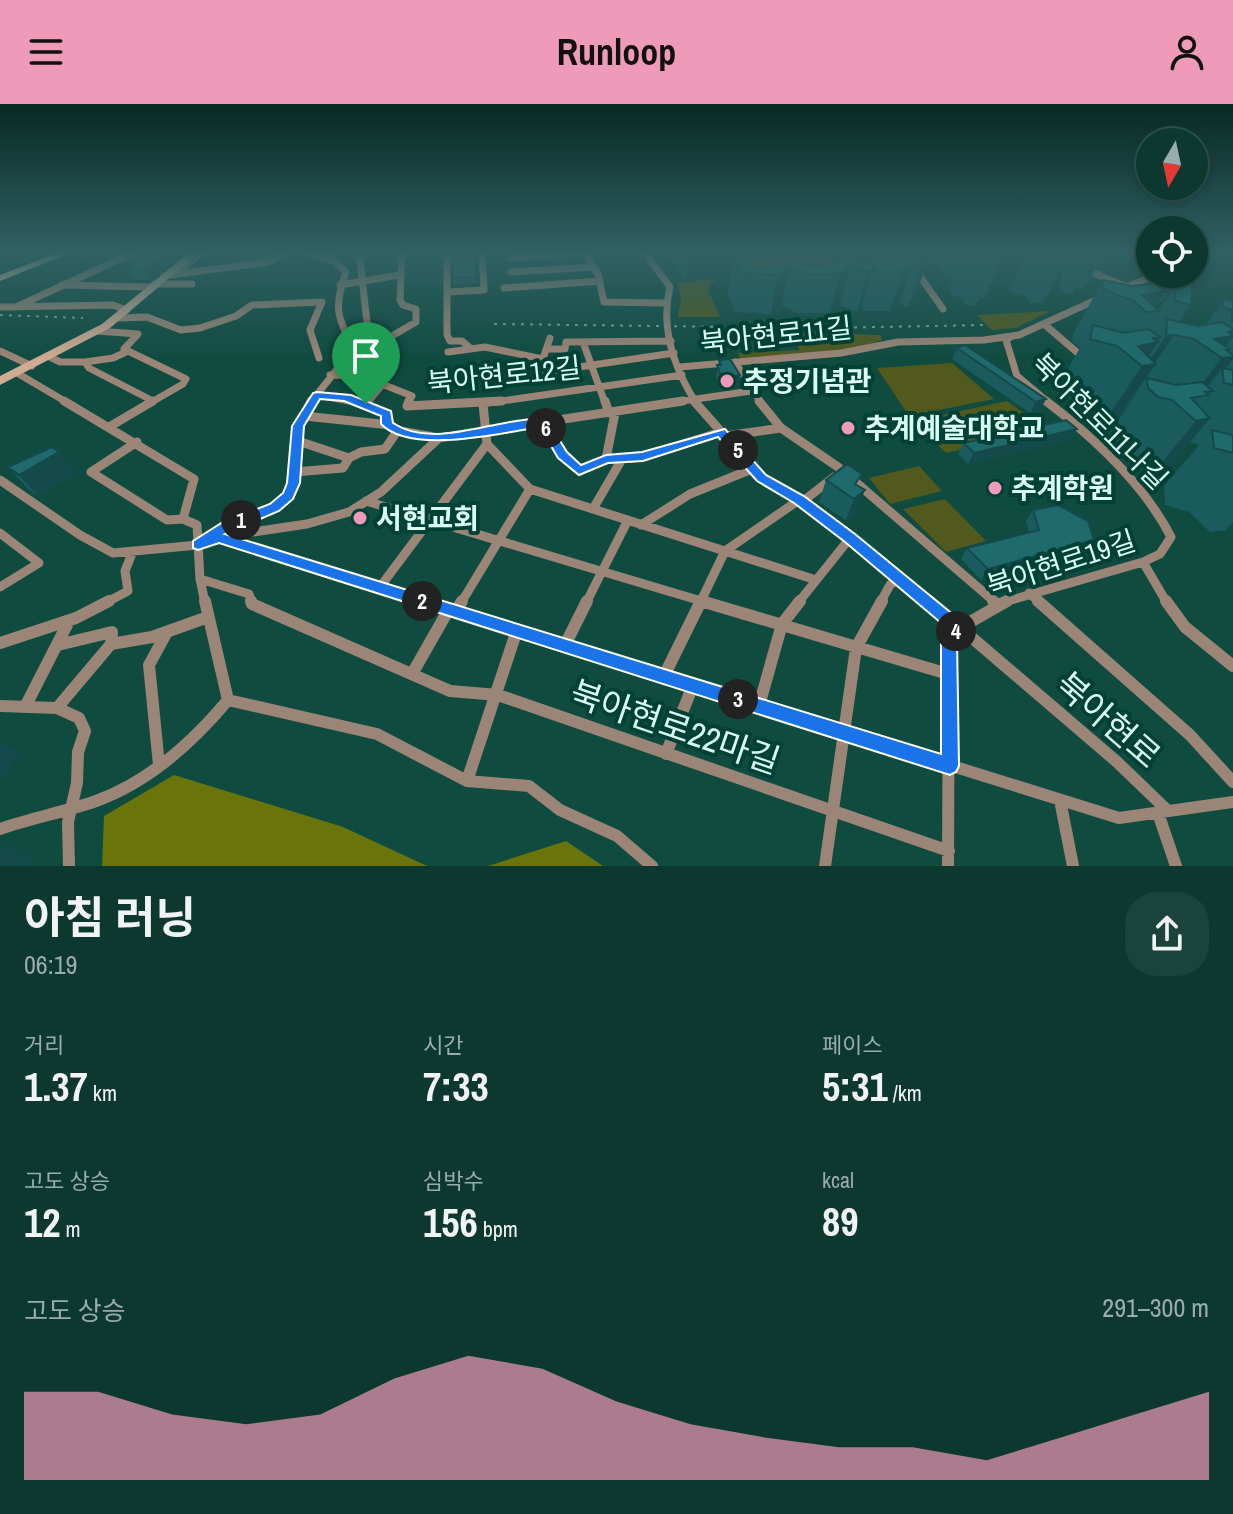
<!DOCTYPE html>
<html lang="ko">
<meta charset="utf-8">
<style>
body{margin:0;font-family:"Archivo Narrow","Noto Sans KR",sans-serif;background:#1a433c;color:#f1f3f6;height:100vh;display:flex;flex-direction:column;font-size:30px;white-space:nowrap}
*{box-sizing:border-box;margin:0}
p{font-size:26px;color:#9aacab}
.icon{flex:none;width:44px;height:44px;fill:none;stroke:currentColor;stroke-width:2;stroke-linecap:round;stroke-linejoin:round}
.map{position:relative;height:762px;overflow:hidden}
.panel{display:flex;flex-direction:column;background:#0c3830;flex:1}
.panel>*{flex:none}
.needle{width:52px;rotate:189deg}
.controls{position:absolute;left:1136px;top:24px;display:grid;gap:16px}
.controls a{display:grid;place-items:center;width:72px;height:72px;border-radius:50%;background:#0c3830;box-shadow:0 4px 12px #0003,0 0 0 2px #2c524c;font-size:40px}
.pin{position:absolute;display:grid;place-items:center;width:68px;height:68px;color:#fff;margin:-82px -34px;border-radius:50% 50% 50% 0;rotate:-45deg;box-shadow:0 0 8px #0007}
.pin .icon{rotate:45deg}
.km{position:absolute;width:40px;height:40px;margin:-20px;border-radius:50%;background:#222;color:#fff;font-size:22px;line-height:40px;text-align:center}
.round{display:grid;place-items:center;flex:none;width:84px;height:84px;border-radius:32px;background:#1a433c}
.headline{display:flex;align-items:center;justify-content:space-between;height:136px;padding:0 24px}
h1{font-size:44px;font-weight:700;line-height:60px}
.figures{display:grid;grid-template-columns:repeat(3,1fr);gap:12px;height:136px;padding:8px 24px}
.figures div{display:grid;align-content:center}
.figures b{font-size:40px;font-weight:700}
.figures small{font-size:22px;font-weight:400}
.figures p{font-size:22px}
.chart{height:224px;padding:16px 24px}
.chart p{display:flex;justify-content:space-between}
.chart svg{width:100%;height:144px;margin-top:8px;fill:#ef9ab8;opacity:.7}
header{display:flex;justify-content:space-between;align-items:center;height:104px;padding:0 24px;background:#ef9ab8;color:#111;font-size:36px;font-weight:700}
.map>svg:first-child{display:block}
.green{fill:#51591d}
.forest{fill:#69750b}
.lines{fill:none;stroke-linecap:round;stroke-linejoin:round}
.street-far2{stroke:#9b8576;stroke-width:7}
.street-far1{stroke:#9b8576;stroke-width:9}
.street{stroke:#9b8576;stroke-width:12}
.secondary{fill:#ceab92;fill-rule:evenodd}
.primary{fill:#f5c8a8;fill-rule:evenodd}
.rail{stroke:#79a89e;stroke-width:2;stroke-dasharray:3 6;stroke-linecap:butt}
.wall{fill:#1a5b5d;fill-rule:evenodd}
.shaded-wall{fill:#154a4c}
.building{fill:#1e6a6c;stroke:#154a4c;stroke-width:2}
.route{fill:#1a73e8;stroke:#fff;stroke-width:2;fill-rule:evenodd}
.poi-dot{fill:#ef9ab8;stroke:#004136;stroke-width:3}
.labels{text-anchor:middle;stroke-width:8;stroke-linejoin:round;paint-order:stroke}
.street-label{font-size:28px;fill:#dafdf4;stroke:#004136}
.poi-label{font-size:28px;font-weight:bold;fill:#dafdf4;stroke:#004136;text-anchor:start}
.near-street-label{font-size:34px;fill:#dafdf4;stroke:#004136}
</style>
<header><svg class="icon" aria-label="menu" viewBox="0 0 24 24"><path d="M4 6h16M4 12h16M4 18h16"/></svg>Runloop<svg class="icon" aria-label="person" viewBox="0 0 24 24"><circle cx="12" cy="8" r="4"/><path d="M4 21q1-7 8-7t8 7"/></svg></header>
<div class="map">
<svg width="1233" height="762" viewBox="0 0 1233 762">
<rect width="100%" height="100%" fill="#104b40"/>
<path class="green" d="M824,148L838,171L743,174L733,150Z
M716,174L708,186L720,213H678L681,194L678,179Z
M1051,207L1016,224L991,226L977,211Z
M781,228L881,231L882,236L856,245L740,255L738,249L800,246L794,236L782,235Z
M952,259L994,295L909,312L877,264Z
M1007,297L1047,326L946,349L914,317Z
M919,362L942,387L890,400L869,374Z
M945,395L986,437L946,448L903,405Z"/>
<path class="forest" d="M174,671L343,723L427,762H102L104,712Z
M566,737L603,762H488Z"/>
<g class="lines">
<path class="street-far2" d="M303,148L334,157
M330,148L334,157L346,168C334,202 336,213 354,244
M447,148V231L450,237H462L470,244
M583,148L598,170L604,198L665,199
M644,148L670,183C660,224 674,264 696,299
M903,148L943,205
M1071,148L1085,165L1124,182
M510,154L587,148
M170,168H177L203,148
M511,168L594,163
M164,172L267,158L288,148
M154,180H192
M62,181L151,183
M340,181L399,171
M504,184L600,177
M1119,186L1159,170
M447,188L484,186L482,148
M0,203L113,201L127,206
M16,203L135,148
M117,214L147,213L181,226L200,224L236,212L252,201L322,198L310,226L319,254
M1044,220L1086,256
M97,227L138,230L124,245L186,275L183,280L150,299
M1012,232L1006,236L1017,272L1049,299
M550,234L538,269L674,249
M583,238L605,299
M547,245H565L566,238L671,237
M353,246L366,247L416,218V205L403,201L400,196L402,148
M0,247L32,262
M448,248L485,243L543,255
M50,253L60,258H85L89,264L153,297
M85,258L113,254L128,247
M735,258L761,299
M680,263L841,249L898,238L984,236L1019,231L1098,195
M17,269L68,299
M330,271L362,272L412,292L408,299
M317,291L360,299
M310,299L368,227L359,148
M367,299L382,281
M488,299L682,271
M669,299L751,287"/>
<path class="street-far1" d="M64,297L194,375L183,415L197,421L200,475L205,499
M353,297L387,310V320
M409,297L407,302L502,297
M605,297L609,309
M694,297L762,374L799,396L931,499
M759,297L781,324L838,363L996,499
M366,300L368,297
M483,300L487,340L530,385L813,475
M304,312L391,321L395,326L439,334
M543,319L563,351L579,367L606,355H622
M109,323L153,297
M725,332L781,324
M295,336L349,354L361,348L385,345L398,326
M137,338L91,368L167,416L183,415
M606,355L615,309
M294,368L343,364L349,354
M0,376L80,431L113,449L198,441L219,433L307,420L349,408L381,388L439,334L683,297
M366,397L708,499
M802,398L834,373
M593,405L622,355L643,353L721,328
M641,421L690,390L752,365
M0,429L39,459L0,483
M211,432L271,406L287,393L294,379L297,327L311,297
M219,433L429,499
M1143,458L1167,499
M200,475L249,490L252,499
M380,483L487,340
M1029,489L1040,499
M105,499L128,487L125,467L133,447
M461,499L530,385
M586,499L628,416
M700,499L725,447L799,396
M798,499L850,434
M880,499L890,481L901,473
M1001,499L1143,458L1160,450L1171,433C1144,380 1093,333 1046,297"/>
<path class="street" d="M205,497L228,596
M251,497L252,500L450,587L498,591L949,747
M423,497L1119,714L1233,698
M701,497L948,570
M929,497L1116,657L1168,707
M993,497L997,500
M1038,497L1190,631L1233,678
M1166,497L1185,523L1233,562
M456,507L462,497
M0,539L76,514L109,497
M111,540L152,533L208,513
M565,541L587,497
M412,570L449,505
M664,572L701,497
M228,596L377,630L467,677L529,682L560,706L617,732L652,762
M0,602L57,604L79,614L85,627L78,648L77,679L68,718L69,762
M759,602L782,520L800,497
M25,603L69,517
M57,604L111,540L112,528L58,541
M666,650L693,581
M159,661L149,561L167,528
M467,677L517,526
M1060,696L1073,762
M1158,709L1176,762
M0,725C31,714 65,708 96,697C149,678 192,639 228,596
M825,762L856,544L882,497
M948,762L949,530L1007,497"/>
<path class="secondary" d="M190,148H200L110,224L0,281V272L102,220Z"/>
<path class="primary" d="M60,148H73L0,177V171Z"/>
<path class="rail" d="M0,211L83,214
M494,220L821,224L983,221"/>
</g>
<path class="wall" d="M74,148H121L93,160L77,153Z
M151,148H178L180,152L149,176H132L127,166Z
M661,148H704L703,174L685,178L676,165V159Z
M865,148H907L905,154L927,159L913,198L908,203L899,200L890,207H864L862,203L857,208L840,201L830,209H798L782,202L771,210L735,208L728,190L733,151L750,164L804,161L829,165L874,160Z
M929,148H1005L985,194H980L976,201L967,202L961,194L948,189L954,172H945L937,161L926,157Z
M1027,148H1070L1043,199H1030L1026,192L1009,187Z
M1072,148H1105L1084,186L1075,184L1072,190L1060,188V171Z
M475,149L477,180L454,181L452,174Z
M1156,170H1194L1198,185L1191,188V201L1179,218L1198,222L1205,221L1224,195L1233,198V418L1226,426L1210,428L1189,408L1165,401L1164,382L1199,341L1190,338L1164,370L1150,373L1129,353L1117,349L1108,340V330L1139,287L1117,315L1104,318L1082,298L1057,291L1061,276L1080,244L1072,237L1073,230L1103,176L1131,182L1149,181ZM1165,197L1159,206L1155,203L1158,198Z
M957,244L1046,295L1040,306L1030,309L952,255Z
M719,256L740,271L738,282L720,285L716,272Z
M1077,325L1069,336L968,360L958,350L964,339Z
M59,348L77,370L38,392L28,385L8,363Z
M826,376L858,381L856,408L846,416L819,398Z
M1033,406L1094,436L1085,447L981,476L961,455L967,444L1029,429L1026,417Z"/>
<path class="shaded-wall" d="M0,148H13L17,154L0,160Z
M86,148H121L93,160Z
M168,148H178L180,152L149,176L143,166Z
M897,148H907L901,168H890Z
M1220,148H1224L1198,185L1175,194L1176,180L1165,197L1162,198L1181,170H1194V156Z
M705,150L703,174L685,178L687,153Z
M927,159L913,198L908,203L921,164Z
M912,161L899,200L890,207L903,168Z
M850,162L840,201L830,209L840,170Z
M789,164L782,202L771,210L778,171Z
M873,164L862,203L857,208L868,169Z
M1166,187L1152,207L1142,191Z
M1233,227L1231,232H1233V233L1218,252L1214,235L1228,228Z
M1174,231L1154,260H1156L1117,315L1104,318L1142,262L1146,261L1166,232Z
M1160,233L1157,238H1158L1142,262L1138,242L1153,234Z
M1230,245L1223,254L1233,253V255L1223,268L1222,264L1199,293L1191,294L1182,305L1222,254L1226,246Z
M740,271L738,282L720,285L722,274Z
M1046,295L1040,306L1030,309L1036,298Z
M1210,314L1164,370L1150,373L1196,317Z
M1077,325L1069,336L968,360L974,349Z
M59,348L77,370L38,392L19,371Z
M865,386L856,408L846,416L854,395Z
M1094,436L1085,447L981,476L988,465Z
M0,636L21,649L0,678Z
M0,740L35,757V762H0Z"/>
<path class="building" d="M151,148H168L143,166H127Z
M683,148H704L705,150L687,153Z
M1194,148H1220L1194,156Z
M475,149L476,173L452,174V151Z
M746,150L750,164H771L782,156L804,161H827L829,165L842,155L865,160H895L902,154H912L927,159L921,164L912,161L903,168H876L873,164L868,169L850,162L840,170H806L789,164L778,171L741,169L733,151Z
M1103,176L1131,182L1156,180L1166,187L1142,191L1159,207L1146,208L1134,197L1111,189L1102,183Z
M1176,180L1192,181L1191,201L1175,197Z
M1224,195L1233,198V217L1231,216L1233,206L1222,203Z
M1167,215L1198,222L1222,218L1233,225V227L1228,228L1233,232L1214,235L1230,245L1226,246L1233,251V253L1222,254L1194,235L1174,231L1166,232Z
M1093,221L1124,229L1148,225L1160,233L1153,234L1158,238L1138,242L1156,260L1142,262L1117,242L1090,235Z
M965,241L1046,295L1036,298L957,244Z
M730,255L740,271L722,274L717,261H721L719,256Z
M1222,264L1233,266V281L1224,279Z
M1147,274L1176,281L1202,278L1213,287L1205,288L1209,291L1191,294L1210,314L1196,317L1172,296L1158,293L1148,284Z
M1066,316L1077,325L974,349L964,339Z
M1212,326L1233,331V349L1214,344Z
M52,343L59,348L19,371L8,363Z
M847,360L862,370L855,380L865,386L854,395L826,376Z
M1058,401L1088,417L1094,436L988,465L967,444L1039,426L1033,406Z"/>
<linearGradient id="sky" x2="0" y2="1"><stop stop-color="#092923"/><stop offset="0.58" stop-color="#316164"/><stop offset="1" stop-color="#316164" stop-opacity="0"/></linearGradient>
<rect width="1233" height="255" fill="url(#sky)"/>
<path class="route" d="M317,288L351,291L391,307L393,319C437,348 500,310 547,316L567,348L581,361L606,351L642,348L725,325L766,371L804,392L855,430L966,521V530L957,534L959,662L956,668L950,671L219,439L198,446L193,444V437L223,418L270,400L283,389L287,379L292,322L313,289ZM320,295L344,297L381,312V320C411,351 501,329 540,323L558,354L579,371L608,359L643,357L718,333L757,377L794,399L845,438L947,524L941,530V650L225,430L279,407L293,395L300,379L304,322Z"/>
<g class="poi-dot">
<circle cx="727" cy="277" r="8"/>
<circle cx="848" cy="324" r="8"/>
<circle cx="995" cy="384" r="8"/>
<circle cx="360" cy="414" r="8"/>
</g>
<g class="labels">
<g class="street-label">
<text transform="translate(776 231) rotate(-6)" y="10">북아현로11길</text>
<text transform="translate(504 271) rotate(-6)" y="10">북아현로12길</text>
<text transform="translate(1100 317) rotate(45)" y="10">북아현로11나길</text>
<text transform="translate(1061 459) rotate(-18)" y="10">북아현로19길</text>
</g>
<g class="poi-label">
<text x="743" y="287">추정기념관</text>
<text x="864" y="334">추계예술대학교</text>
<text x="1011" y="394">추계학원</text>
<text x="376" y="424">서현교회</text>
</g>
<g class="near-street-label">
<text transform="translate(1108 616) rotate(41)" y="12">북아현로</text>
<text transform="translate(675 623) rotate(19)" y="12">북아현로22마길</text>
</g>
</g>
</svg>
<div class="controls">
<a><svg class="needle" viewBox="-14 -14 28 28"><path d="M0-13l5 13h-10z" fill="#e53935"/><path d="M0 13l5-13h-10z" fill="#9aacab"/></svg></a>
<a><svg class="icon" aria-label="locate" viewBox="0 0 24 24"><circle cx="12" cy="12" r="6"/><path d="M12 2v4M12 18v4M2 12h4M18 12h4"/></svg></a>
</div>
<div class="pin" style="left:366px;top:300px;background:#1e9e55"><svg class="icon" aria-label="arrive" viewBox="0 0 24 24"><path d="M6 21V4h12l-3 4 3 4H6"/></svg></div>
<b class="km" style="left:241px;top:416px">1</b>
<b class="km" style="left:422px;top:497px">2</b>
<b class="km" style="left:738px;top:595px">3</b>
<b class="km" style="left:956px;top:527px">4</b>
<b class="km" style="left:738px;top:346px">5</b>
<b class="km" style="left:546px;top:324px">6</b>
</div>
<section class="panel">
<div class="headline"><div><h1>아침 러닝</h1><p>06:19</p></div><a class="round"><svg class="icon" aria-label="share" viewBox="0 0 24 24"><path d="M12 15V3M7 8l5-5 5 5M5 13v7h14v-7"/></svg></a></div>
<div class="figures">
<div><p>거리</p><b>1.37<small> km</small></b></div>
<div><p>시간</p><b>7:33</b></div>
<div><p>페이스</p><b>5:31<small> /km</small></b></div>
</div>
<div class="figures">
<div><p>고도 상승</p><b>12<small> m</small></b></div>
<div><p>심박수</p><b>156<small> bpm</small></b></div>
<div><p>kcal</p><b>89</b></div>
</div>
<div class="chart"><p><span>고도 상승</span>291–300 m</p>
<svg viewBox="0 0 160 44" preserveAspectRatio="none"><path d="M0 44V17L10 17L20 24L30 27L40 24L50 13L60 6L70 10L80 20L90 27L100 31L110 34L120 34L130 38L140 31L150 24L160 17V44z"/></svg>
</div>
</section>
